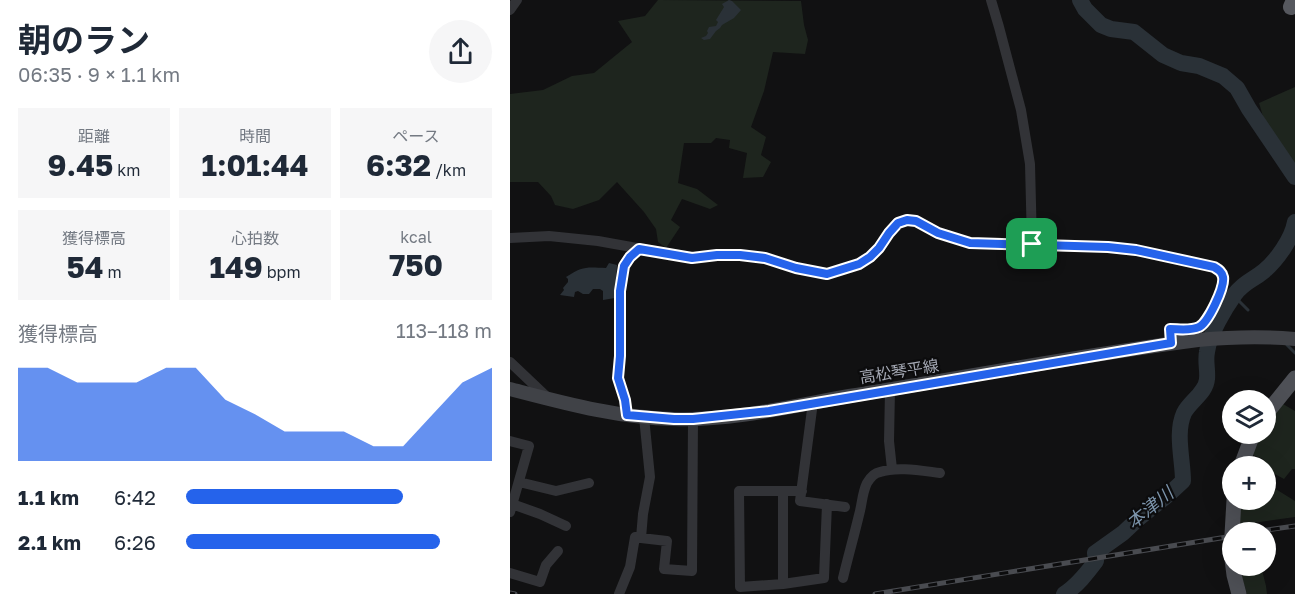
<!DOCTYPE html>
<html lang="ja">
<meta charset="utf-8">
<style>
body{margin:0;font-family:"Golos Text","Noto Sans JP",sans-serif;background:#f6f6f7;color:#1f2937;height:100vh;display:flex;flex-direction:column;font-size:22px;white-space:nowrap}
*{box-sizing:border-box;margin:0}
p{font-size:20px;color:#747a83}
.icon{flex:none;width:33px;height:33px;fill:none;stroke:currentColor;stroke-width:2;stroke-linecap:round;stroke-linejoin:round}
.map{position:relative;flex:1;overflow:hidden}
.details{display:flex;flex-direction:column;background:#fff;width:510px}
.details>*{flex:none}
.controls{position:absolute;left:712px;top:390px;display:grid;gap:12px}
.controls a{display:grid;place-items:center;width:54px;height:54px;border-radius:50%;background:#fff;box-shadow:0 6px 24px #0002;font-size:30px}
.pin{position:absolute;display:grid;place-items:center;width:51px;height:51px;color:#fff;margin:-26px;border-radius:12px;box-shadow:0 3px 9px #0006}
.round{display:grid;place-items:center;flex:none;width:63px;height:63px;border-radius:32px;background:#f6f6f7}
.head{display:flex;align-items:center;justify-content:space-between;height:102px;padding:0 18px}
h1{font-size:33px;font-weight:700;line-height:45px}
.stats{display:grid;grid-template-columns:repeat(3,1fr);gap:9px;height:102px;padding:6px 18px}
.stats div{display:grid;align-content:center;border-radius:0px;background:#f6f6f7;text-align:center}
.stats b{font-size:30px;font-weight:700}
.stats small{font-size:16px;font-weight:400}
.stats p{font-size:16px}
.chart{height:168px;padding:12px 18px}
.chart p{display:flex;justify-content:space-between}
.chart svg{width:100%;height:108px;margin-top:6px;fill:#2563eb;opacity:.7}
ul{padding:0 18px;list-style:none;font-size:20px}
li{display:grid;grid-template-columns:96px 72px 1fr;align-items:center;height:45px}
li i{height:15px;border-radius:8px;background:#2563eb}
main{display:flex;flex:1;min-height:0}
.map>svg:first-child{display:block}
.green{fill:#1e251e}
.water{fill:#2a3137}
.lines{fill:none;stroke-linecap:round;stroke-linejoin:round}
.stream{stroke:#2a3137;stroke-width:3}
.river{stroke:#2a3137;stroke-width:16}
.minor{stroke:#323337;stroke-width:10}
.secondary{stroke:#404247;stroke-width:14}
.primary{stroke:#4e5056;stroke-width:15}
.trunk{stroke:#56585e;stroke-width:16}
.rail-casing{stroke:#494b50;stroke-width:5}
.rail{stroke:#0c0c0d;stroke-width:3;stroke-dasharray:9;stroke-linecap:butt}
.route-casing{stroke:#fff;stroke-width:12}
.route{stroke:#2563eb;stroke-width:8}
.labels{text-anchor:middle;stroke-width:4.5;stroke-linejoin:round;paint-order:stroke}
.street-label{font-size:16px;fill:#a3a7b2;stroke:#0c0c0d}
.water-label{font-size:18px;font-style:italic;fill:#7c94ab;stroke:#0c0c0d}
</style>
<main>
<section class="details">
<div class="head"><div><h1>朝のラン</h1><p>06:35 · 9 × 1.1 km</p></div><a class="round"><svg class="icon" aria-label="share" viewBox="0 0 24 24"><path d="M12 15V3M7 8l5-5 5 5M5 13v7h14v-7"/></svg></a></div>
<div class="stats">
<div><p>距離</p><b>9.45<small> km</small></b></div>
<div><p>時間</p><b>1:01:44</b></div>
<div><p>ペース</p><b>6:32<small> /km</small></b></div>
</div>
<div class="stats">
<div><p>獲得標高</p><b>54<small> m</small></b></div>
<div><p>心拍数</p><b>149<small> bpm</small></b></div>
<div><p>kcal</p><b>750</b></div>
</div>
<div class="chart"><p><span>獲得標高</span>113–118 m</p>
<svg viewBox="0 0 160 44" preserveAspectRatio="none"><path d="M0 44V6L10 6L20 12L30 12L40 12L50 6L60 6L70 19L80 25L90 32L100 32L110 32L120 38L130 38L140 25L150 12L160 6V44z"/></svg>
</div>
<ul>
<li><b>1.1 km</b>6:42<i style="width:71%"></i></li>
<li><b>2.1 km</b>6:26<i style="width:83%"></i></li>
</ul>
</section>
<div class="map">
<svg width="785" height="594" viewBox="0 0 785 594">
<rect width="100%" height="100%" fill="#111112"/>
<path class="green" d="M148,0L291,1L294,25L298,40L295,54L263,52L254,91L241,127L256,137L251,155L261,162L253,177L233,178L237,153L219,148L220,140L206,138L201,143H174L168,183L187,189L208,205L200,209L172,199L161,220L170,227L156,248L148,242L146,229L134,212L107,182L89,200L63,209L45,205L41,196L28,182H0V94L33,90L62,76L84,73L122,42L108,21L135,16Z
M785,87V165L755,123L749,103Z
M773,404L785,411V469H782L774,479L761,472L753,459L743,455L748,437L751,434H756V427Z
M756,483L785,501V517L729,525L731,500H756Z
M731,566H751L756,586L757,594H737L731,574Z"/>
<path class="water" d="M219,0L222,1L231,10L224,18L212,25L210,28L206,31L200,39L194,40L191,38L196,36L198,33L197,31L199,27L206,26L208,22L206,20L214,7L212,4Z
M99,263L107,265L105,298L93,300V291L90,289H83L79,294H73L68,291L65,292L64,297L50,295L54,290L53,288L58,282V279L56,277C73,266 76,267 96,268Z"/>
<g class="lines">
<path class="stream" d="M724,296L738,310
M777,345L785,353"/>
<path class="river" d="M570,0L575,9L591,25L601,29L624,32L653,55L671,63L689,66L713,76L727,88L739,109L785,177
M554,594C567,586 577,573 586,561L585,553L613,533L629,518L659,494L673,481C673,460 665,433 674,413C680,401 696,393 697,379C698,370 695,361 697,352C699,335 715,308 725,294C735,281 742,281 754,271C767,260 782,239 785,222"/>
<path class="minor" d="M481,0L489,27L511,110L520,164L522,244
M0,10L7,0
M0,238L39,236L88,241L182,258L207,255H230L255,258L286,268L317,274L349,264L360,257L369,248L379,233L388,223L397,220L406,221L428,233L460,243L598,247L626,250L704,267C709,270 712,272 713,277C715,287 698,323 689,327C681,330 669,329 660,329L661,343
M0,362L39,399
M380,390L379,441L382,469
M303,402L290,501L335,507
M117,415L115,400L108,378L110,356L109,291L114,266L121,257L129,249
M0,441L19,446L0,512
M9,482L46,491L79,483
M292,491H229L230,587L273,584L314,578L317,504
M2,504L30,514L56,526
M131,538L157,541L154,569L182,571L183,419
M0,573L30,582L36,565L48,551
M333,578C338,557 344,536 349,515C352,505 352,493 357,483C360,478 364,473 370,472C387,466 413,471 430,473
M273,584V491
M109,594L120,567L125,537L131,538L133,514L140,477L134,417"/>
<path class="secondary" d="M0,389C54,403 108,418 164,419C223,421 282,406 339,396C455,377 572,355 688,340C720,337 753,336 785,339"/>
<path class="primary" d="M756,414L785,378
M731,466L743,434
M724,500L721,552L724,575L729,594"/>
<path class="trunk" d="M781,7L784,0"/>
<defs>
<path id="rail" d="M743,532L785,526
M0,593L5,594
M365,594L723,536"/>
</defs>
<use href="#rail" class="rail-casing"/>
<use href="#rail" class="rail"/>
</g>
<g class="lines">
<defs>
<path id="route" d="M397,220L406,221L428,233L460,243L598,247L626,250L704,267C709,270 712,272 713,277C715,287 698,323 689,327C681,331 669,329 660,329L661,343L259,411L183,419H164L117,415L115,400L108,378L110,356V291L114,266L120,257L129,249L182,258L207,255H230L255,258L286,268L317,274L349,264L360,257L369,248L379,233L388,223Z"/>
</defs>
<use href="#route" class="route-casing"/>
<use href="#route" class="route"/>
</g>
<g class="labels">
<g class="street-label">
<text transform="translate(389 371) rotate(-9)" y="6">高松琴平線</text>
</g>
<g class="water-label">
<text transform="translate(640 508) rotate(-39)" y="6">本津川</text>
</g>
</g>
</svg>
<div class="controls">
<a><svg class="icon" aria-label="layers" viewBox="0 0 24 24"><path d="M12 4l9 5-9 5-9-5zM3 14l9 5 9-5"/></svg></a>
<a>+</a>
<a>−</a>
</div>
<div class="pin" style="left:522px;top:244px;background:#1e9e55"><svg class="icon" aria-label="arrive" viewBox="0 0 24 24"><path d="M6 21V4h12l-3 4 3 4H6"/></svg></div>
</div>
</main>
